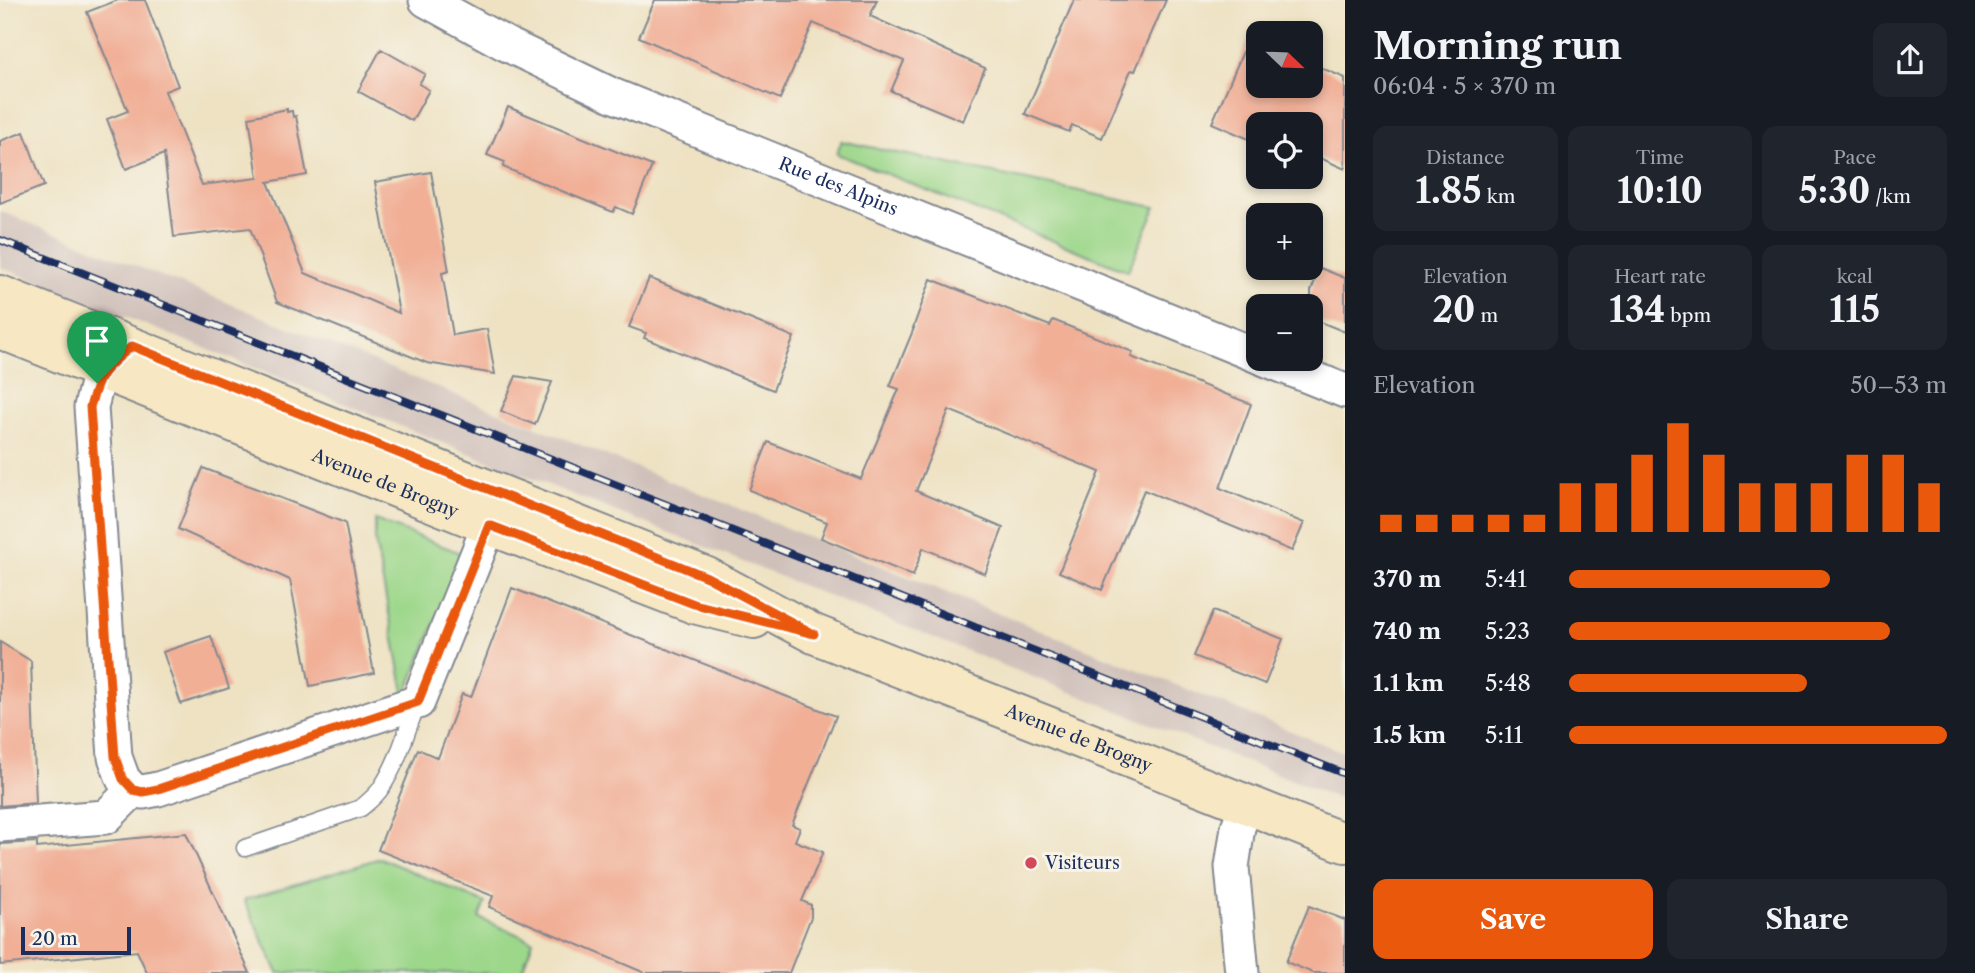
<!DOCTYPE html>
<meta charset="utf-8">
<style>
body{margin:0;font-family:"Libre Caslon Text",serif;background:#20242c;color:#f1f3f6;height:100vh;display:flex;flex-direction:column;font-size:26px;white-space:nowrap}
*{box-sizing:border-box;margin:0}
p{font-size:23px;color:#9ea1a6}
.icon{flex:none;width:38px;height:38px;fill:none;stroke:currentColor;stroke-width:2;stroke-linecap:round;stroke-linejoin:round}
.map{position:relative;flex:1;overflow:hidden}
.details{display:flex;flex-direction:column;background:#171b24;width:630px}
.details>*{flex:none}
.needle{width:46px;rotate:113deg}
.controls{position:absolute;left:1246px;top:21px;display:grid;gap:14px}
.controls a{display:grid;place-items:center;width:77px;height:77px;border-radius:14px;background:#171b24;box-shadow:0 4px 10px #0003;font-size:35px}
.scale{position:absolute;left:21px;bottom:18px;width:110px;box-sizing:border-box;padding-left:7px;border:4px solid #1b2f5e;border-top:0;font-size:19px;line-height:24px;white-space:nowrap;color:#1b2f5e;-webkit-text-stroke:5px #f7f3e8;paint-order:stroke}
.pin{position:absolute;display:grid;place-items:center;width:60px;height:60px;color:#fff;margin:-72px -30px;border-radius:50% 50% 50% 0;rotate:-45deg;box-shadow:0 0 7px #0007}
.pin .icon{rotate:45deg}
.round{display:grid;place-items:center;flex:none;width:74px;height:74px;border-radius:14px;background:#20242c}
.overview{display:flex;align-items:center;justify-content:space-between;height:119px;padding:0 28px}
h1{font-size:38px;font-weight:700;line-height:52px}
.metrics{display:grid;grid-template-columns:repeat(3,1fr);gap:10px;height:119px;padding:7px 28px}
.metrics div{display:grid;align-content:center;border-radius:14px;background:#20242c;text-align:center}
.metrics b{font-size:35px;font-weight:700}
.metrics small{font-size:19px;font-weight:400}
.metrics p{font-size:19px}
.chart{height:196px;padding:14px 28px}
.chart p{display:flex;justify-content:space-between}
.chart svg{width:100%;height:126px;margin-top:7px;stroke:#ea580c;stroke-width:6}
.cta{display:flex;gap:14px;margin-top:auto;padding:14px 28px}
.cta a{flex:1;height:80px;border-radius:14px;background:#ea580c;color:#fff;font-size:28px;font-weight:700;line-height:80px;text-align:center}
.cta a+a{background:#20242c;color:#f1f3f6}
ul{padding:0 28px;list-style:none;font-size:23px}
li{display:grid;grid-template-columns:112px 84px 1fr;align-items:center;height:52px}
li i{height:18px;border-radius:9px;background:#ea580c}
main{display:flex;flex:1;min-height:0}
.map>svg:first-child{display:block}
.industrial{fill:#cfc0ba}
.green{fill:#9cd78a;stroke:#5c8374;stroke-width:2}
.building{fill:#f1af96}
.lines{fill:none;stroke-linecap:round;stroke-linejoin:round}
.service-casing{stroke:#848890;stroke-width:19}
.minor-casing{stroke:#848890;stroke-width:37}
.secondary-casing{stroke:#848890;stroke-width:42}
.service{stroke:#fff;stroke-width:16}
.minor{stroke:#fff;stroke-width:33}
.secondary{stroke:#f7e8c3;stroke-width:38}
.rail-casing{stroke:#1b2f5e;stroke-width:8}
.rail{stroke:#f7f3e8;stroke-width:5;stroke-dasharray:16;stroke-linecap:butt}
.route-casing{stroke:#fff;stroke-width:14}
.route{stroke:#ea580c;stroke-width:9}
.poi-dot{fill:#d1495b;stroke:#f7f3e8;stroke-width:2.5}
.labels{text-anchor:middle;stroke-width:6;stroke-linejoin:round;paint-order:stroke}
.street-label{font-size:18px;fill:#1b2f5e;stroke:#f7f3e8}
.poi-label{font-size:18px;fill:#1b2f5e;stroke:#f7f3e8;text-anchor:start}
</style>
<main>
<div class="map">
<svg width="1345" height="973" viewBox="0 0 1345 973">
<rect width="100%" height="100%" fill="#f7f3e8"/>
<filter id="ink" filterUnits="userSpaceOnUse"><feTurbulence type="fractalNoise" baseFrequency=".0143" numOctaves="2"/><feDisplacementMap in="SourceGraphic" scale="14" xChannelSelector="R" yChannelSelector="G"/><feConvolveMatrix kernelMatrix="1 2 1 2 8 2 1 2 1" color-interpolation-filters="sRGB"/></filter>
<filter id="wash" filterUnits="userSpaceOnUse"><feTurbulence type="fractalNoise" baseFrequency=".00686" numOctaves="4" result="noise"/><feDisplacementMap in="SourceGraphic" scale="28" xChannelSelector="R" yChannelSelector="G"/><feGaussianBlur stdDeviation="1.57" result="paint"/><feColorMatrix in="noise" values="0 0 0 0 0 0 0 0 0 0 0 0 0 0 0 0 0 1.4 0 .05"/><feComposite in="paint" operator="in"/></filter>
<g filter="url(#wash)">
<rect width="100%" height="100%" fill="#eee2c3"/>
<path class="industrial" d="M0,211L1345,753V801L0,267Z"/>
<path class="green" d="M841,141L1155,207H1156L1128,271L837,154Z
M375,520L458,552L461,559L405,697L375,541Z
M380,858L485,903L479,918L533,941L521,973H278L244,900Z"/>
<g id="blocks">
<path class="building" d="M118,0H145L178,86L165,91L202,185L258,178L249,117L287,109V112L292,111L293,117L296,116L307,175L268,182L305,273L399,313L375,182L431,172L449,271L442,273L453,335L487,329L495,374L427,363L277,302L250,228L174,237L164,154L126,169L107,119L128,111L87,12Z
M655,0H877L870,16L985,68L963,121L891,91L904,61L813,23L780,99L639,37Z
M1074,0H1166L1135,71L1131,70L1102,138L1072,125L1069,132L1025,114Z
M1252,31L1258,34V86H1311V57L1314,58L1312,64L1345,78V169L1311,154V124H1258V143L1212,123Z
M381,49L425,74L419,84L429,90L412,121L358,91Z
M508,107L652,166L632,214L616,207L613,212L503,167L505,162L487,155Z
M24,132L44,186L0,203V141Z
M1320,268L1345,278V332L1311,318V291Z
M649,278L794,337L773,390L644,338L646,333L629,327Z
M931,279L1050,326L1053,320L1133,352L1131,357L1251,404L1220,488L1304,523L1292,551L1144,490L1102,590L1059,572L1100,472L949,410L916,491L1003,528L985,574L923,548L913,576L821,538L827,522L749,490L768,442L861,479L899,389L890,386L914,328H913Z
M516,376L552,382L535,425L501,411Z
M203,468L345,523L374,673L310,686L290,580L178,529Z
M512,588L836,716L792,825L800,828L795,841L823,852L802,901L811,905V917L789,973H645L489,907L493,896L378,850L418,749L438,758L462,694L471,697Z
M1213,611L1283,639L1265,684L1194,656Z
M211,636L229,688L181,704L163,652Z
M0,642L31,661L36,803L0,806Z
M186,833L250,973H147L137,951L0,965V844L37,842V848Z
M1309,906L1345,920V973H1313L1286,962Z"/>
</g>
</g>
<g filter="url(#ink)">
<use href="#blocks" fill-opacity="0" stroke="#848890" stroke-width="2"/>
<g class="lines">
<defs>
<path id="service" d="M245,848L361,808C368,802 376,796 381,788C398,763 406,732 417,704"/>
<g id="minor">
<path id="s1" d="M426,0L504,43L612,95L1258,356"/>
<path d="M1265,359L1345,391"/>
<path d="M104,370L97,383L91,407L115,757L123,779L133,790L143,792L158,789L418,702L489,525"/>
<path d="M0,825L106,817L133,790"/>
<path d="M1242,973L1232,867L1238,827L1247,804"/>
</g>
<g id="secondary">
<path id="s2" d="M0,295L132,347L707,577L814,634L1345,843"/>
<path id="s3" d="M0,329L489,525L694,604L754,619"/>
</g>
</defs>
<use href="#service" class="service-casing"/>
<use href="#minor" class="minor-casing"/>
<use href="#secondary" class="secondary-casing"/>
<use href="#service" class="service"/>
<use href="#minor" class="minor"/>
<use href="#secondary" class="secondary"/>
<defs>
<path id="rail" d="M0,240L1345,774"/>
</defs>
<use href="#rail" class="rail-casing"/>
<use href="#rail" class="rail"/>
</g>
</g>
<g class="lines" filter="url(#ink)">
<defs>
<path id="route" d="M132,346L707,577L814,634L694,604L489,525L418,702L158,789L143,792L133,790L123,779L115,757L90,407C100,371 104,370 132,346Z"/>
</defs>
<use href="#route" class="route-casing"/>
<use href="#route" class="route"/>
</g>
<circle class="poi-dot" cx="1031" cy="863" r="7"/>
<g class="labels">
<g class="street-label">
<text dy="6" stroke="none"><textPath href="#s1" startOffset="453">Rue des Alpins</textPath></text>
<text dy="6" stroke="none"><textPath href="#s3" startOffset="415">Avenue de Brogny</textPath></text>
<text dy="6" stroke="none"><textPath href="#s2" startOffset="1167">Avenue de Brogny</textPath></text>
</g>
<g class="poi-label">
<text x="1045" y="869">Visiteurs</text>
</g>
</g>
</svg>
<div class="controls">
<a><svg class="needle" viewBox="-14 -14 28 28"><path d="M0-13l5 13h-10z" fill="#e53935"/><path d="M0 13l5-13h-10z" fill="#9ea1a6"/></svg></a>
<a><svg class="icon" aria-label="locate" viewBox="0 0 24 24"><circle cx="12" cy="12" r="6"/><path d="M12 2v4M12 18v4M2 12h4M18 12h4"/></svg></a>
<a>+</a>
<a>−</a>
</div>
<div class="scale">20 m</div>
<div class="pin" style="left:97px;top:383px;background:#1e9e55"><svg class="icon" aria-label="arrive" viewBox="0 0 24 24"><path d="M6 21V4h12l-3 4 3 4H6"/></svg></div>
</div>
<section class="details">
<div class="overview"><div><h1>Morning run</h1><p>06:04 · 5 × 370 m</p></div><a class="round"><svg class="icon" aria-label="share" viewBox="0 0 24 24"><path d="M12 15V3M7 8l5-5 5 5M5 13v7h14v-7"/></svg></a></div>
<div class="metrics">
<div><p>Distance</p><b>1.85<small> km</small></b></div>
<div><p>Time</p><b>10:10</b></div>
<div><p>Pace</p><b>5:30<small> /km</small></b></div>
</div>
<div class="metrics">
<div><p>Elevation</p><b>20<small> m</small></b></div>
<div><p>Heart rate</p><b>134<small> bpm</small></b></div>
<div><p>kcal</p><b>115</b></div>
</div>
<div class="chart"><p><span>Elevation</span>50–53 m</p>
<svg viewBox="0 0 160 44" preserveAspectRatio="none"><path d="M5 44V38M15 44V38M25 44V38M35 44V38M45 44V38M55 44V27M65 44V27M75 44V17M85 44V6M95 44V17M105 44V27M115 44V27M125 44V27M135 44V17M145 44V17M155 44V27"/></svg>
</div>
<ul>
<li><b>370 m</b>5:41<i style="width:69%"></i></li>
<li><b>740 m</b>5:23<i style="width:85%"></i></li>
<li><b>1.1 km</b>5:48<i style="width:63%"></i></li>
<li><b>1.5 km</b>5:11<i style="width:100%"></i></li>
</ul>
<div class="cta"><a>Save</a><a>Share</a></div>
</section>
</main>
